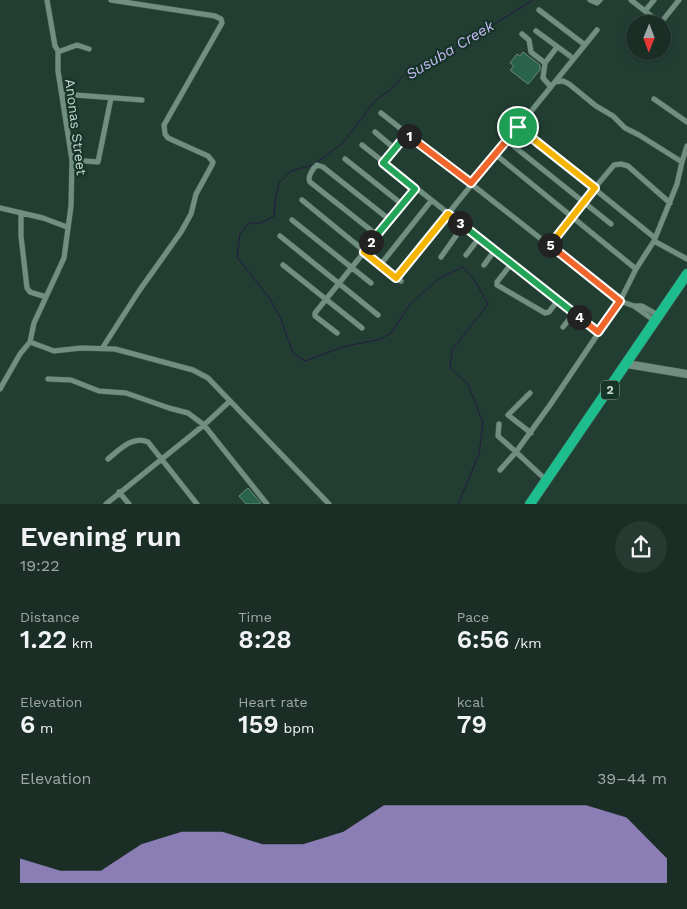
<!DOCTYPE html>
<meta charset="utf-8">
<style>
body{margin:0;font-family:"Work Sans",sans-serif;background:#273a32;color:#f1f3f6;height:100vh;display:flex;flex-direction:column;font-size:19px;white-space:nowrap}
*{box-sizing:border-box;margin:0}
p{font-size:16px;color:#9fa8a7}
.icon{flex:none;width:28px;height:28px;fill:none;stroke:currentColor;stroke-width:2;stroke-linecap:round;stroke-linejoin:round}
.map{position:relative;height:504px;overflow:hidden}
.sheet{display:flex;flex-direction:column;background:#1a2e26;flex:1}
.sheet>*{flex:none}
.needle{width:32px;rotate:181deg}
.buttons{position:absolute;left:626px;top:15px;display:grid;gap:10px}
.buttons a{display:grid;place-items:center;width:45px;height:45px;border-radius:50%;background:#1a2e26;box-shadow:0 2px 8px #0003,0 0 0 1px #384a43;font-size:25px}
.pin{position:absolute;display:grid;place-items:center;width:42px;height:42px;color:#fff;margin:-21px;border:2px solid #fff;border-radius:50%;box-shadow:0 1px 5px #0007}
.km{position:absolute;width:25px;height:25px;margin:-12px;border-radius:50%;background:#222;color:#fff;font-size:14px;line-height:25px;text-align:center}
.round{display:grid;place-items:center;flex:none;width:52px;height:52px;border-radius:26px;background:#273a32}
.summary{display:flex;align-items:center;justify-content:space-between;height:85px;padding:0 20px}
h1{font-size:28px;font-weight:600;line-height:38px}
.metrics{display:grid;grid-template-columns:repeat(3,1fr);gap:8px;height:85px;padding:5px 20px}
.metrics div{display:grid;align-content:center}
.metrics b{font-size:25px;font-weight:600}
.metrics small{font-size:14px;font-weight:400}
.metrics p{font-size:14px}
.chart{height:140px;padding:10px 20px}
.chart p{display:flex;justify-content:space-between}
.chart svg{width:100%;height:90px;margin-top:5px;fill:#bca0f2;opacity:.7}
.map>svg:first-child{display:block}
.lines{fill:none;stroke-linecap:round;stroke-linejoin:round}
.stream{stroke:#241b41;stroke-width:1}
.building{fill:#29624d;stroke:#6a897b}
.street-casing{stroke:#415a50;stroke-width:6}
.secondary-casing{stroke:#415a50;stroke-width:9}
.highway-casing{stroke:#415a50;stroke-width:11}
.street{stroke:#708f81;stroke-width:5}
.secondary{stroke:#708f81;stroke-width:8}
.highway{stroke:#1dbd8d;stroke-width:10}
.split-1-casing{stroke:#fff;stroke-width:10}
.split-2-casing{stroke:#fff;stroke-width:10}
.split-3-casing{stroke:#fff;stroke-width:10}
.split-4-casing{stroke:#fff;stroke-width:10}
.split-5-casing{stroke:#fff;stroke-width:10}
.split-6-casing{stroke:#fff;stroke-width:10}
.split-1{stroke:#f0652b;stroke-width:6}
.split-2{stroke:#22a559;stroke-width:6}
.split-3{stroke:#f5b400;stroke-width:6}
.split-4{stroke:#22a559;stroke-width:6}
.split-5{stroke:#f0652b;stroke-width:6}
.split-6{stroke:#f5b400;stroke-width:6}
.labels{text-anchor:middle;stroke-width:4.5;stroke-linejoin:round;paint-order:stroke}
.shield{fill:#173429;stroke:#92a59d;stroke-width:1}
.shield-label{font-size:12px;font-weight:bold;fill:#c6d6cf}
.street-label{font-size:14px;fill:#c6d6cf;stroke:#173429}
.water-label{font-size:15px;font-style:italic;fill:#c4bbf4;stroke:#173429}
</style>
<div class="map">
<svg width="687" height="504" viewBox="0 0 687 504">
<rect width="100%" height="100%" fill="#223e33"/>
<g class="lines">
<path class="stream" d="M458,504L479,454L483,423L468,384L450,368L452,350L488,304L475,281L463,267L440,278L410,304L392,332L381,339L343,347L305,361L293,353L280,317L270,299L237,257L240,234L249,223H261L274,216L275,202L279,183L291,171L313,165L342,144L375,101L390,90L401,78L411,70L432,63L533,0"/>
</g>
<path class="building" d="M523,52L540,65V70L528,84L510,70L514,66L510,63L517,54L520,56Z
M248,488L261,503L259,504H246L239,496Z"/>
<g class="lines">
<defs>
<path id="street" d="M47,0L55,46L58,51V71L72,160L71,206L64,258L34,323L30,342L54,351L81,348L115,349L193,370L208,378L329,504
M590,0L597,3L600,0
M631,0L659,22L663,20L679,0
M539,10L585,45
M645,11L654,0
M536,31L570,56
M522,34L529,40L531,52L545,63L543,78L551,87
M58,52L77,45L89,49
M545,63L557,47
M62,94L142,100
M654,99L687,122
M381,113L620,301L634,306L655,321
M518,127L655,238
M375,132L395,149
M506,140L611,224
M362,145L598,332
M495,154L636,269
M345,159L403,205
M72,160L98,162L111,98
M682,162L687,146
M383,163L407,134
M302,200L401,281
M0,208L43,218L67,227
M21,213V236L27,288L30,292L46,297
M292,220L371,283
M377,235L310,182C307,177 313,168 317,165L323,167L390,220
M280,236L378,315
M654,241L687,259
M550,245L572,215L614,165L621,164L628,166L670,203
M466,255L479,238
M441,257L463,226
M512,263L497,282V285L545,313L549,312L558,300
M381,264L431,201
M283,265L362,328
M484,265L495,250
M396,278L597,30
M634,306H642L658,315
M563,327L574,313
M337,333L315,316V313L415,189
M103,347L139,291L181,232L191,214L196,194L212,165L213,162L208,156L168,138L165,134L164,125L222,23L221,19L215,16L111,0
M48,379L71,380L99,391L126,393L169,408L188,413L204,425L267,504
M0,389L20,354L30,342
M530,393L508,415L531,433
M499,424L498,436L516,452L550,405L620,301L636,269L654,241L677,184L682,162L639,135L625,128L613,116L596,106L569,84L563,81L555,82
M108,459C119,450 133,435 148,442L197,504
M500,470L516,452L546,480
M119,492L129,504
M106,504L204,425L230,401"/>
<path id="secondary" d="M627,364L687,374"/>
<path id="highway" d="M530,504L687,274"/>
</defs>
<use href="#street" class="street-casing"/>
<use href="#secondary" class="secondary-casing"/>
<use href="#highway" class="highway-casing"/>
<use href="#street" class="street"/>
<use href="#secondary" class="secondary"/>
<use href="#highway" class="highway"/>
</g>
<g class="lines">
<defs>
<path id="split-1" d="M409,136L471,183L518,127"/>
<path id="split-2" d="M371,242L415,189L383,163L407,134L409,136"/>
<path id="split-3" d="M371,242L364,252L396,278L448,214L460,223"/>
<path id="split-4" d="M460,223L579,317"/>
<path id="split-5" d="M550,245L620,301L598,332L579,317"/>
<path id="split-6" d="M518,127L595,188L550,245"/>
</defs>
<use href="#split-1" class="split-1-casing"/>
<use href="#split-2" class="split-2-casing"/>
<use href="#split-3" class="split-3-casing"/>
<use href="#split-4" class="split-4-casing"/>
<use href="#split-5" class="split-5-casing"/>
<use href="#split-6" class="split-6-casing"/>
<use href="#split-1" class="split-1"/>
<use href="#split-2" class="split-2"/>
<use href="#split-3" class="split-3"/>
<use href="#split-4" class="split-4"/>
<use href="#split-5" class="split-5"/>
<use href="#split-6" class="split-6"/>
</g>
<g class="labels">
<rect class="shield" x="601" y="380.5" width="18" height="19" rx="4"/>
<g class="shield-label">
<text x="610" y="394">2</text>
</g>
<g class="street-label">
<text transform="translate(76 127) rotate(83)" y="5">Anonas Street</text>
</g>
<g class="water-label">
<text transform="translate(450 50) rotate(-31)" y="5">Susuba Creek</text>
</g>
</g>
</svg>
<div class="buttons">
<a><svg class="needle" viewBox="-14 -14 28 28"><path d="M0-13l5 13h-10z" fill="#e53935"/><path d="M0 13l5-13h-10z" fill="#9fa8a7"/></svg></a>
</div>
<div class="pin" style="left:518px;top:127px;background:#1e9e55"><svg class="icon" aria-label="arrive" viewBox="0 0 24 24"><path d="M6 21V4h12l-3 4 3 4H6"/></svg></div>
<b class="km" style="left:409px;top:136px">1</b>
<b class="km" style="left:371px;top:242px">2</b>
<b class="km" style="left:460px;top:223px">3</b>
<b class="km" style="left:579px;top:317px">4</b>
<b class="km" style="left:550px;top:245px">5</b>
</div>
<section class="sheet">
<div class="summary"><div><h1>Evening run</h1><p>19:22</p></div><a class="round"><svg class="icon" aria-label="share" viewBox="0 0 24 24"><path d="M12 15V3M7 8l5-5 5 5M5 13v7h14v-7"/></svg></a></div>
<div class="metrics">
<div><p>Distance</p><b>1.22<small> km</small></b></div>
<div><p>Time</p><b>8:28</b></div>
<div><p>Pace</p><b>6:56<small> /km</small></b></div>
</div>
<div class="metrics">
<div><p>Elevation</p><b>6<small> m</small></b></div>
<div><p>Heart rate</p><b>159<small> bpm</small></b></div>
<div><p>kcal</p><b>79</b></div>
</div>
<div class="chart"><p><span>Elevation</span>39–44 m</p>
<svg viewBox="0 0 160 44" preserveAspectRatio="none"><path d="M0 44V32L10 38L20 38L30 25L40 19L50 19L60 25L70 25L80 19L90 6L100 6L110 6L120 6L130 6L140 6L150 12L160 32V44z"/></svg>
</div>
</section>
